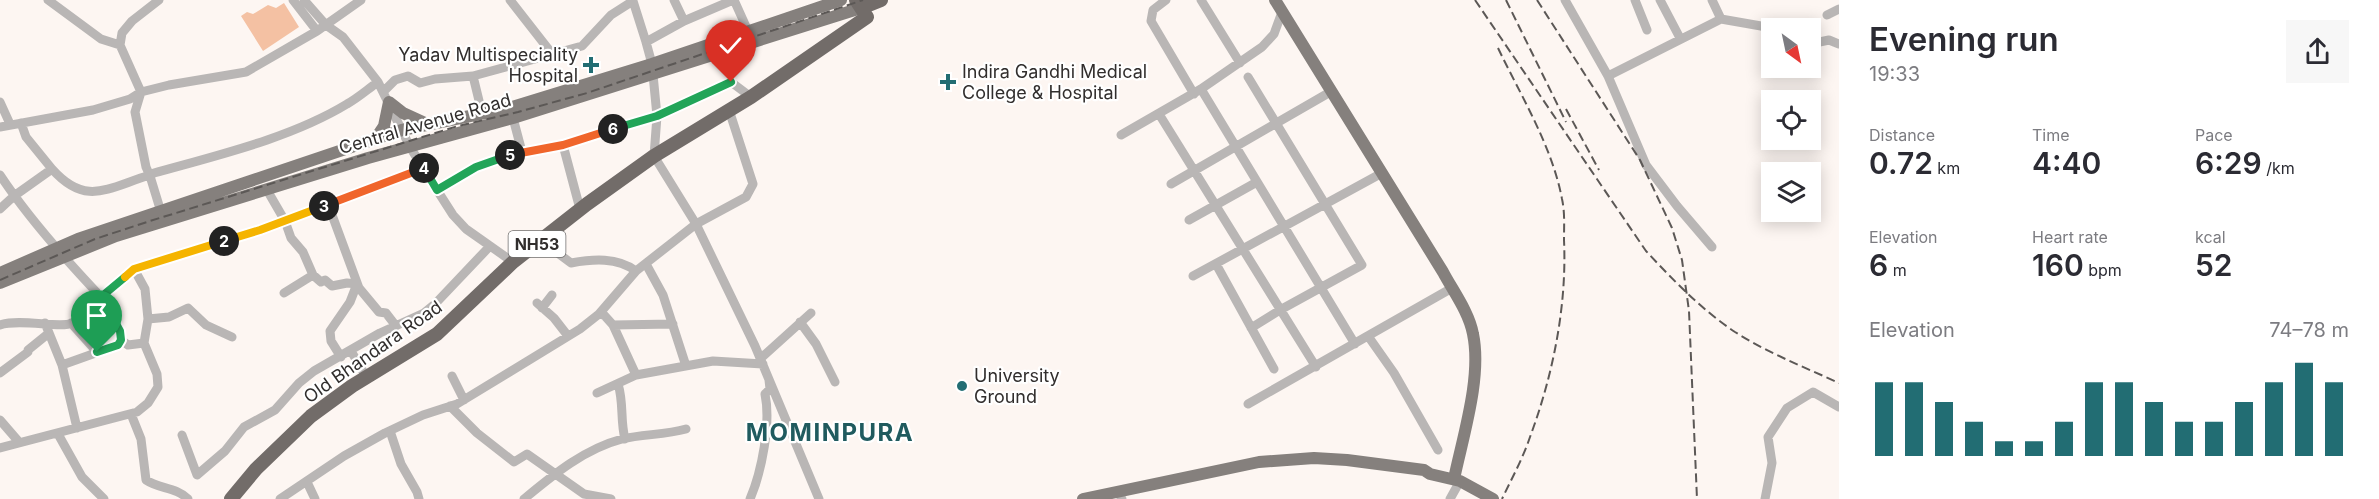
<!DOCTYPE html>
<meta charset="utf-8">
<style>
body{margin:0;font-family:Inter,sans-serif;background:#f7f7f7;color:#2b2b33;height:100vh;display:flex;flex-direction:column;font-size:22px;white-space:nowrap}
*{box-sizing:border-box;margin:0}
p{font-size:20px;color:#7c7c81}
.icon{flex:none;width:33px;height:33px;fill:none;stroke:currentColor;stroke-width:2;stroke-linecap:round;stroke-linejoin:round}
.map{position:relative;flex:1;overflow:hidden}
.side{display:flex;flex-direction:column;background:#fff;width:540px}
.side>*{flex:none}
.needle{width:39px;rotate:147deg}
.tools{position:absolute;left:1761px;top:18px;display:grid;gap:12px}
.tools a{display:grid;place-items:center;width:60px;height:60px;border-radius:0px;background:#fff;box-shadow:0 3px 15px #0003;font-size:30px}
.pin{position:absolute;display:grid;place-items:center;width:51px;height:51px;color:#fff;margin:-62px -26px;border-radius:50% 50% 50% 0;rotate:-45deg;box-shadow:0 0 6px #0007}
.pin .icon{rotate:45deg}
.km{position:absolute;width:30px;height:30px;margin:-15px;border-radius:50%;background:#222;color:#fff;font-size:16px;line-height:30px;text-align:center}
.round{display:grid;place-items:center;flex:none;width:63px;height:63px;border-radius:0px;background:#f7f7f7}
.overview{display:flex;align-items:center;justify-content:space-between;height:102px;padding:0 30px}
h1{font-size:33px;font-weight:600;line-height:45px}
.metrics{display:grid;grid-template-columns:repeat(3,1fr);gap:9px;height:102px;padding:6px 30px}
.metrics div{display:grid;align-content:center}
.metrics b{font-size:30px;font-weight:600}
.metrics small{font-size:16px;font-weight:400}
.metrics p{font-size:16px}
.chart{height:168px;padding:12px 30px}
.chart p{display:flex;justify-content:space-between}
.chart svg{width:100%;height:108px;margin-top:6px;stroke:#226d73;stroke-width:6}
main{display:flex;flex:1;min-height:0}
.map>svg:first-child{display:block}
.green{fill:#f4c1a3}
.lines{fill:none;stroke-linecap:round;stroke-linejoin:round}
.minor{stroke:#b9b6b5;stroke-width:9}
.major{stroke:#85807d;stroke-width:12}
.highway{stroke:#726c69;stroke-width:14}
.rail{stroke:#5c5856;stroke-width:2;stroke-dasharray:9 4.5;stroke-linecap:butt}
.split-1-casing{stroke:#fff;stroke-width:12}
.split-2-casing{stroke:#fff;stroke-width:12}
.split-3-casing{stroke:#fff;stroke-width:12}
.split-4-casing{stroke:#fff;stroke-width:12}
.split-5-casing{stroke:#fff;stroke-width:12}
.split-6-casing{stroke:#fff;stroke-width:12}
.split-7-casing{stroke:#fff;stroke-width:12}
.split-1{stroke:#22a559;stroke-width:8}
.split-2{stroke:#f5b400;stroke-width:8}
.split-3{stroke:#f5b400;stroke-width:8}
.split-4{stroke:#f0652b;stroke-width:8}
.split-5{stroke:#22a559;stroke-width:8}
.split-6{stroke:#f0652b;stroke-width:8}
.split-7{stroke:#22a559;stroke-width:8}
.poi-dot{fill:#226d73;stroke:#fff;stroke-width:2}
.labels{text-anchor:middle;stroke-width:4.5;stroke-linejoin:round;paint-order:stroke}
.shield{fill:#fff;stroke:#6f6d6c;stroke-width:1.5}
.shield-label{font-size:16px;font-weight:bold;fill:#312e2d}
.poi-label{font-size:18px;fill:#312e2d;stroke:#fff;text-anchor:start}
.street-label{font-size:18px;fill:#312e2d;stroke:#fff}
.district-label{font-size:24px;font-weight:bold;letter-spacing:1.5px;fill:#205b5f;stroke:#fff}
</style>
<main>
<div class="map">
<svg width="1839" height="499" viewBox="0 0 1839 499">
<rect width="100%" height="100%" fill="#fdf6f2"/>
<path class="green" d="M284,3L299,27L263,51L241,16L247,12L253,14L268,5L276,8Z"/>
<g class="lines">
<path class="minor" d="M48,0L101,39L120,45
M293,0L317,31
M304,0L326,25L343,37L378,82
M510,0L553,55
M674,0L684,21
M733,0L684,21L646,42L652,64L657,116L654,156L696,224L755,346L819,499
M734,0L748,31
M1166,0L1153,10L1151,21L1194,94
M1201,0L1240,63
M1565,0L1608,76
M1635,0L1647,30
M1660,0L1680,38
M1712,0L1721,19L1761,26L1772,31
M1827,15L1839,9
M1810,44L1829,40L1839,44
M1248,77L1362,265L1280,310L1251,328
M1201,89L1355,344
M383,92L395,80L408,76L420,83L435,79L473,76
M0,102L10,124
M482,113L473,76L582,46L611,15L633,1L646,42
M1159,114L1316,367
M513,118L522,152
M21,123L26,137L52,169
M0,127L93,110L130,99L141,92L169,85L246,72L317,31L361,0
M1121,135L1201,89L1262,47L1274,34L1282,12
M563,145L580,209
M0,175C29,219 65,259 101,297L134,269L260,230L425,168
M150,176L146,167L135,112L141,92L120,45L122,33L132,21L159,0
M1171,184L1332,91
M267,190L285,221L291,238L303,252L313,275L284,293
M437,190L453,215L466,229L513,262
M328,204L359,288L379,312L386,313L396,326
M0,209L14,196L52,169C86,207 107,188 150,175
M161,212L150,176L154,173C218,155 291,138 347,104C358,98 368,89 378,82L410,147L437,190L476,167L510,155L563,145L657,116L731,82L751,97
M1189,220L1257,182
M545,239L551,248L571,263C593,259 617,257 636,271
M1712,247L1677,206L1646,165L1608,76L1721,19
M646,264L663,295L686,366
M1216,264L1274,369
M313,275L321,282L325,280L332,286L347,283L357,284L350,302L330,331L331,341L341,357
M1193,276L1382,173
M537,303L554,318L568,336
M542,308L552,295
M599,314L604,315L613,325L673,324
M148,319L169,317L188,308L206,325L232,337
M800,322L816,344L835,382
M45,323L62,365L77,428
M71,323L97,352
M0,325C20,318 61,329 72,323C82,317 92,305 101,297L120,331L121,340
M613,325L636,375
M1368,336L1394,373L1438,450
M351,351L367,378
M760,359L811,313
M62,365L118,345L121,340L128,345L144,343
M0,373L28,352V350L49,333
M452,376L464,400
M618,384C624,403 620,420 625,439
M597,393L636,375L713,361L763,364
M1248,404L1452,288
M450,406L477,433L514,462L527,454L584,494L611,499
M131,414L141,439L146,480C159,489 176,487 188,499
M0,420L19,442
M390,431L401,464L417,492L419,499
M58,434L82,477L104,499
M182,435L197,475L225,451L244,427L275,410L299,383L314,371L380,333L424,313L435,304L490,246
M0,448L137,412L148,403L158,387L157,374L144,343L148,319L145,289L134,269
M307,482L315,499
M1121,498L1122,499
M280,499L344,456L385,433L423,415L457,404L580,329L599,314L636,271L696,224L746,197L753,184L729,110
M524,499C553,475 584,449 622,439C643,434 665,435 686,429
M750,499C762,471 771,423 765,394L770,389L769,380
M1450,499L1460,481
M1765,499L1772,463L1768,437L1787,408L1813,392L1839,407"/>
<path class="major" d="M1275,0L1443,272C1453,291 1469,312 1473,334C1482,377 1463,436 1454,479
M376,138L384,126L389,102L403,113L427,124
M0,273L78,239L402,130L509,108L652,64L841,0
M0,283L116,236L368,158L513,118L861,8
M1083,499L1259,462L1314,458L1347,460L1424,470L1430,474L1460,481L1493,499"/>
<path class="highway" d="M861,8L881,0
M231,499L256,469L311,416L352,386L437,334L513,262L587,204L654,156L751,97L867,17L856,0"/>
<path class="rail" d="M1475,0L1646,251C1673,280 1702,310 1735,332C1768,353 1804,367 1839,383
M1506,0L1566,122
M1537,0L1640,160L1672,228L1682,260L1689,311L1697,499
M1498,48C1521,96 1552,146 1562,199C1565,212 1564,227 1564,240C1567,306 1553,375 1530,437C1523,458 1512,478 1502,499
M1566,109L1599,170
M0,280L95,239L150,221L458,126L518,112L587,93L863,0"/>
</g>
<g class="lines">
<defs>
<path id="split-1" d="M97,352L118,345L121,340L120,331L101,297L125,277"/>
<path id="split-2" d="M125,277L134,269L224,241"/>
<path id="split-3" d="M224,241L260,230L324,206"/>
<path id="split-4" d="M324,206L424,168"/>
<path id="split-5" d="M424,168L437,190L476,167L510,155"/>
<path id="split-6" d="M510,155L563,145L613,129"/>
<path id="split-7" d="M613,129L657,116L731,82"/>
</defs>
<use href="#split-1" class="split-1-casing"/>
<use href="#split-2" class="split-2-casing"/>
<use href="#split-3" class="split-3-casing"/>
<use href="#split-4" class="split-4-casing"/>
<use href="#split-5" class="split-5-casing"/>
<use href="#split-6" class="split-6-casing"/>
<use href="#split-7" class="split-7-casing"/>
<use href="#split-1" class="split-1"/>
<use href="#split-2" class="split-2"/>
<use href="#split-3" class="split-3"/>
<use href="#split-4" class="split-4"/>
<use href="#split-5" class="split-5"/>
<use href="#split-6" class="split-6"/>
<use href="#split-7" class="split-7"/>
</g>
<g class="poi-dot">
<path d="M588 56h6v6h6v6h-6v6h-6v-6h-6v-6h6z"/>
<path d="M945 73h6v6h6v6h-6v6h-6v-6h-6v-6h6z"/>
<circle cx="962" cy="386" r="6"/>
</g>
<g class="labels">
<rect class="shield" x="508.5" y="231" width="57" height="26" rx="4.5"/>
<g class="shield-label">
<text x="537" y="250">NH53</text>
</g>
<g class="poi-label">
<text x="578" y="61" text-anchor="end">Yadav Multispeciality<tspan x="578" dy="21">Hospital</tspan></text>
<text x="962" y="78">Indira Gandhi Medical<tspan x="962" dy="21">College &amp; Hospital</tspan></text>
<text x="974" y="382">University<tspan x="974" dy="21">Ground</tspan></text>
</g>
<g class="street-label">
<text transform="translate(425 124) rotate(-16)" y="6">Central Avenue Road</text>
<text transform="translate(373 352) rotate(-35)" y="6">Old Bhandara Road</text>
</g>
<g class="district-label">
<text x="830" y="441">MOMINPURA</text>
</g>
</g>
</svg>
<div class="tools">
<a><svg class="needle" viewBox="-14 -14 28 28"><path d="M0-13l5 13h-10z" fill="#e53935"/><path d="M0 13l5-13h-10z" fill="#7c7c81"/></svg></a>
<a><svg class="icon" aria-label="locate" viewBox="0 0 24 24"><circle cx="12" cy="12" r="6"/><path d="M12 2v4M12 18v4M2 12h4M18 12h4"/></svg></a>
<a><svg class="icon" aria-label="layers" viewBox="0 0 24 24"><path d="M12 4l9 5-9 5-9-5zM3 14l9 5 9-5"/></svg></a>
</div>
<div class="pin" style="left:97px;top:352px;background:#1e9e55"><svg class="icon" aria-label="arrive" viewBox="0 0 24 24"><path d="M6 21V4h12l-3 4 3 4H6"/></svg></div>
<div class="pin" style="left:731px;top:82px;background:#d93025"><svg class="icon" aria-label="check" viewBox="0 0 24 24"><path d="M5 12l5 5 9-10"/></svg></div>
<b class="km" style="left:224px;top:241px">2</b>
<b class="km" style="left:324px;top:206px">3</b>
<b class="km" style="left:424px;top:168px">4</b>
<b class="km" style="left:510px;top:155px">5</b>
<b class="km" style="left:613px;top:129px">6</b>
</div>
<section class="side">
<div class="overview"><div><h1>Evening run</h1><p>19:33</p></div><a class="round"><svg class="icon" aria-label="share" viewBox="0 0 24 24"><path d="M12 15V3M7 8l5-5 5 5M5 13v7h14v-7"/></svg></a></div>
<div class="metrics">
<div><p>Distance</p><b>0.72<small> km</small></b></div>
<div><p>Time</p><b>4:40</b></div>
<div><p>Pace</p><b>6:29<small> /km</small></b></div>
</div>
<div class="metrics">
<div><p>Elevation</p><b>6<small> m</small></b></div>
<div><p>Heart rate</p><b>160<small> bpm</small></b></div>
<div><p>kcal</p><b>52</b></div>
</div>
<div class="chart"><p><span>Elevation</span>74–78 m</p>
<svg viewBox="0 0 160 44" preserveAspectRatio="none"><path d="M5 44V14M15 44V14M25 44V22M35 44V30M45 44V38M55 44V38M65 44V30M75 44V14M85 44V14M95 44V22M105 44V30M115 44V30M125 44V22M135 44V14M145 44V6M155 44V14"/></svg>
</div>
</section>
</main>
